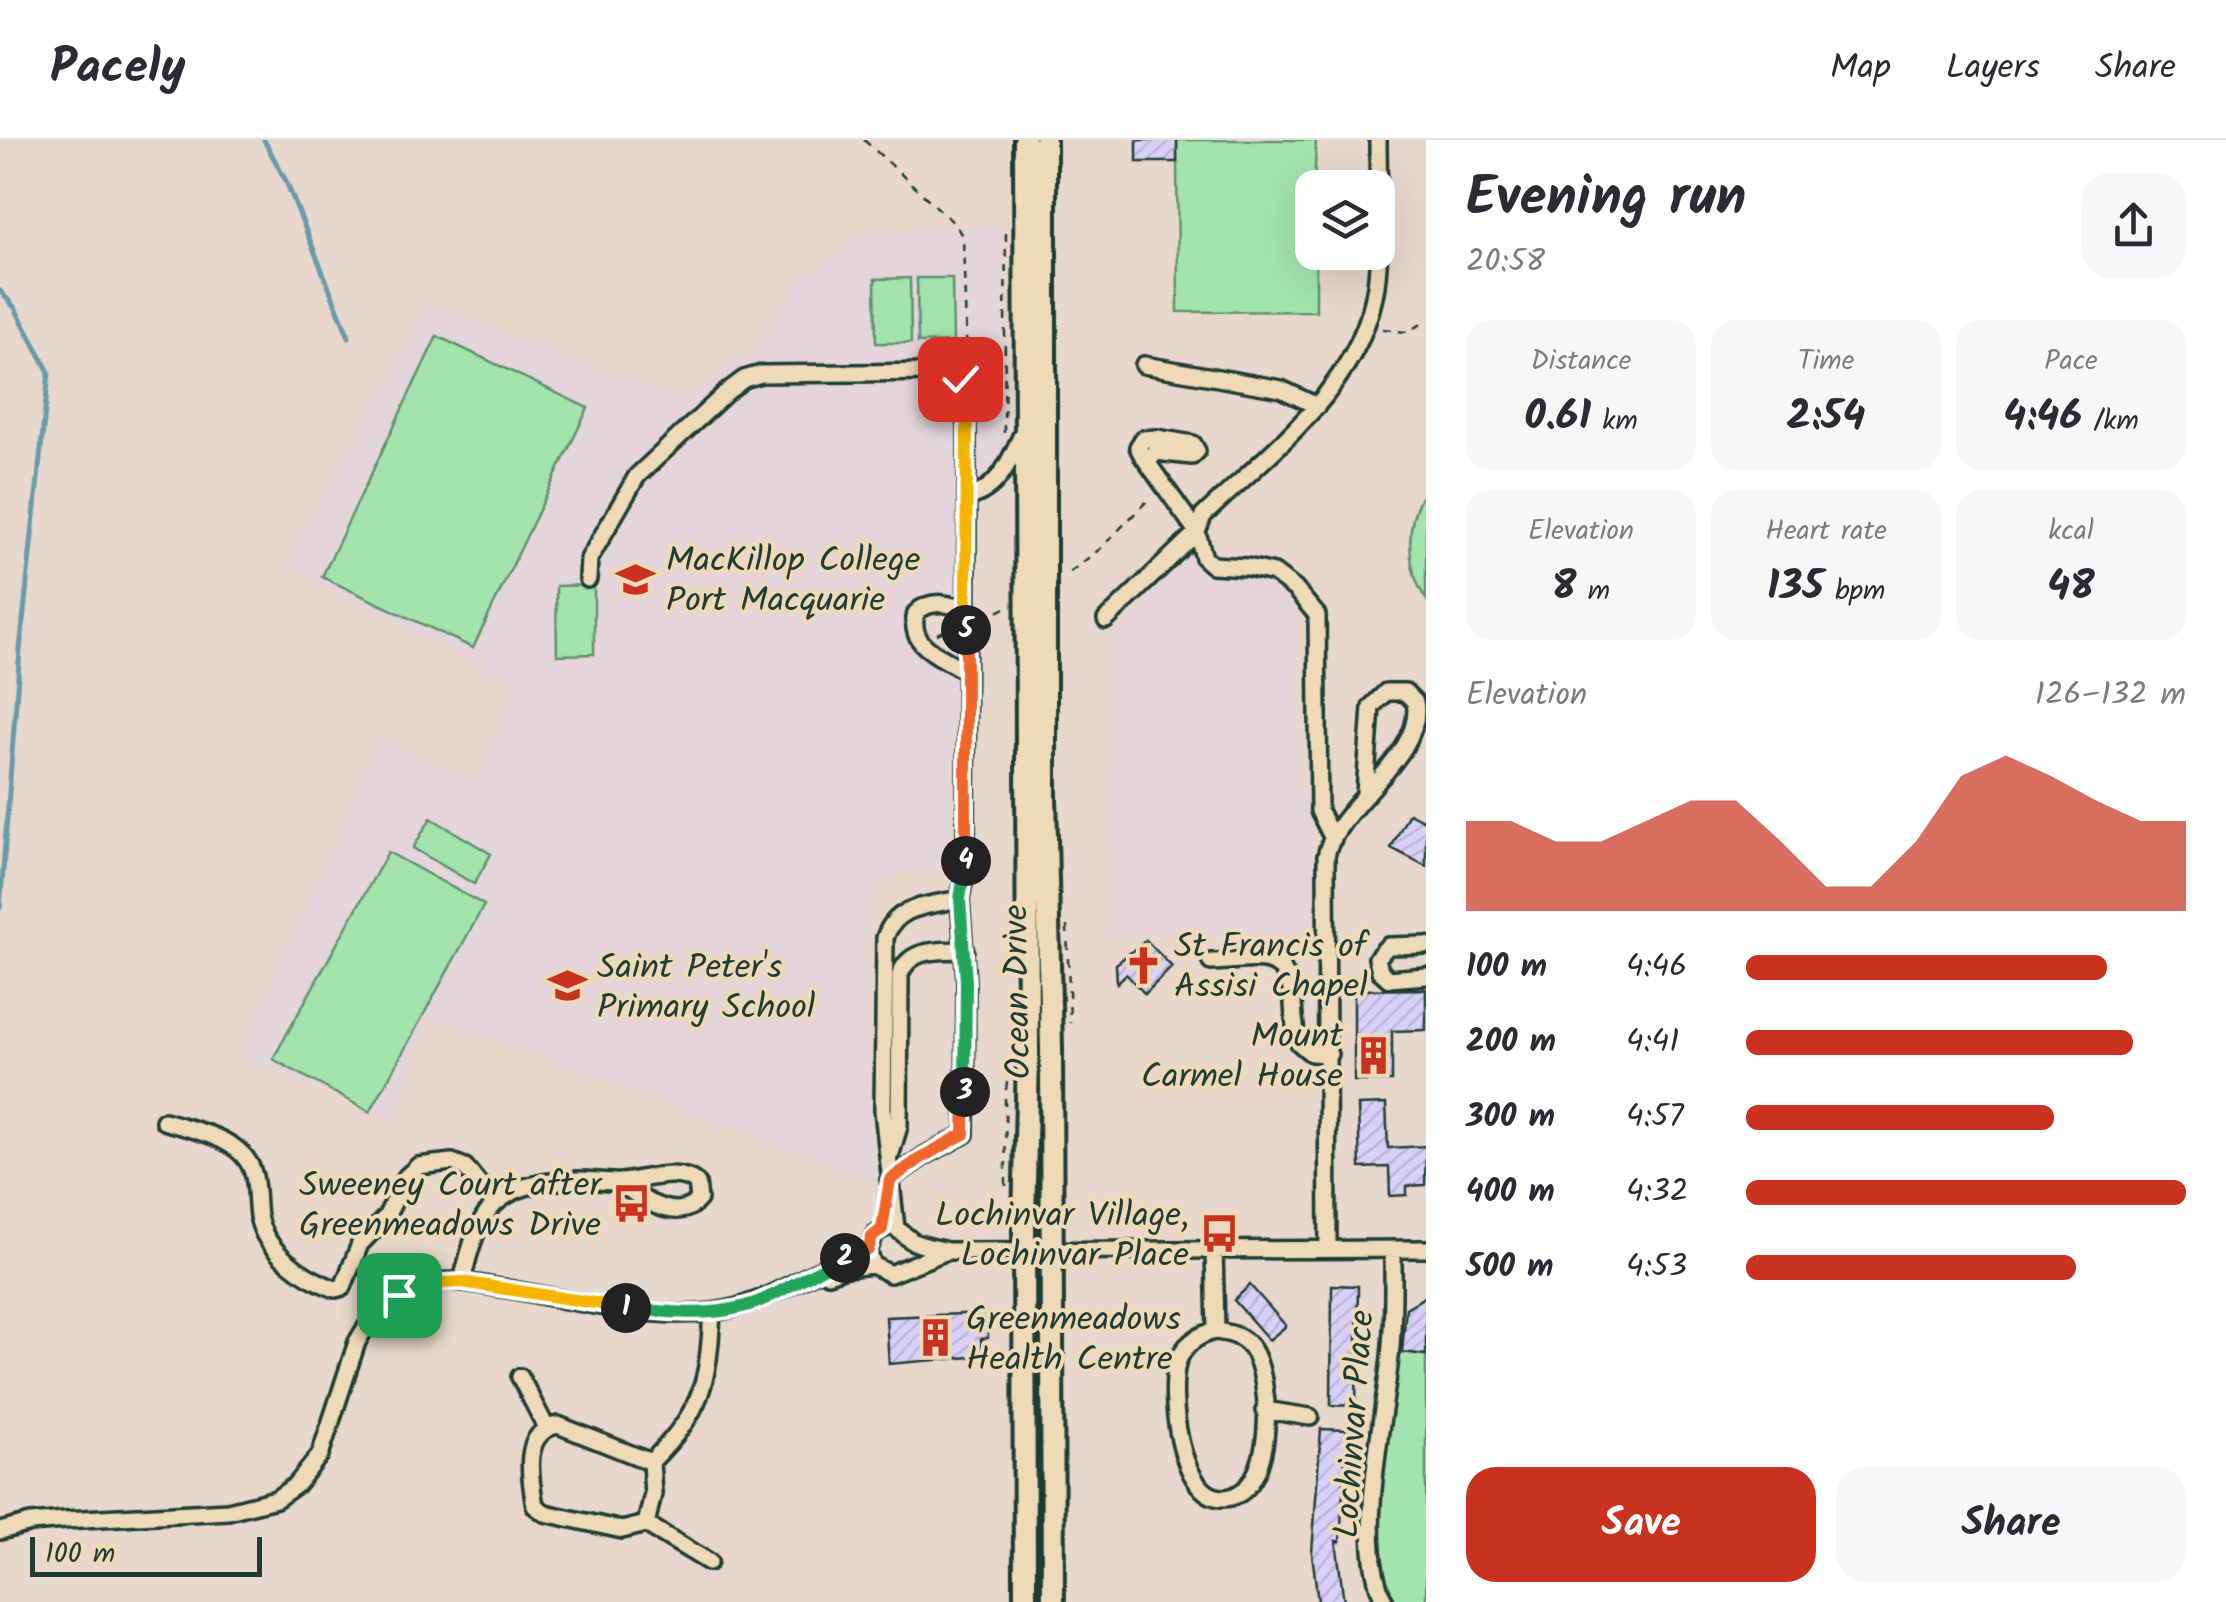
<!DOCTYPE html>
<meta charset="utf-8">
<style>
body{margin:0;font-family:Kalam,sans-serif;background:#f7f7f7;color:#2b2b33;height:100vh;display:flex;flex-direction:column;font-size:38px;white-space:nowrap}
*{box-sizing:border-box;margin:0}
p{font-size:32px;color:#7c7c81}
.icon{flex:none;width:55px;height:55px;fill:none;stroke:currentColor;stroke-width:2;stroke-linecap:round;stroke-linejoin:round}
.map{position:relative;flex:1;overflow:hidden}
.panel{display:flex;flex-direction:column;background:#fff;width:800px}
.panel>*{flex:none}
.tools{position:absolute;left:1295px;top:30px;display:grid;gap:20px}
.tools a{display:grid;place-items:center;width:100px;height:100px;border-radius:20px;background:#fff;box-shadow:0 10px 40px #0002;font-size:50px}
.scale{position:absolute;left:30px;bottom:25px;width:232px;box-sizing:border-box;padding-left:10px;border:5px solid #1f3d34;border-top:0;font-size:28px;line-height:35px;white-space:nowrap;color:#1f3d34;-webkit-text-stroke:8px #efdab8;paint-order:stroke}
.pin{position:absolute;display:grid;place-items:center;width:85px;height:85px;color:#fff;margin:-42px;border-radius:20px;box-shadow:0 5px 15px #0006}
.km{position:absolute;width:50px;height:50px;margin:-25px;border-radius:50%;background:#222;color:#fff;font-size:28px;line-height:50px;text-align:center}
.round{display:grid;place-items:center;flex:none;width:105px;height:105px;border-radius:30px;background:#f7f7f7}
.overview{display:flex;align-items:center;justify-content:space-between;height:170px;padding:0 40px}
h1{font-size:55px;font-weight:700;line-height:75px}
.metrics{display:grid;grid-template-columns:repeat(3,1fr);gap:15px;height:170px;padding:10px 40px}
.metrics div{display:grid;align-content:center;border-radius:25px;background:#f7f7f7;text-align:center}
.metrics b{font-size:42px;font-weight:700}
.metrics small{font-size:28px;font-weight:400}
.metrics p{font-size:28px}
.chart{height:280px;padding:20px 40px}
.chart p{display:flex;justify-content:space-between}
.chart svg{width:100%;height:180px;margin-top:10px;fill:#c8321e;opacity:.7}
.action{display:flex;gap:20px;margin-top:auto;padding:20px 40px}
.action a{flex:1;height:115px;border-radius:30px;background:#c8321e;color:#fff;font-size:40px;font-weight:700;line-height:115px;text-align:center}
.action a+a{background:#f7f7f7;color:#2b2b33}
ul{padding:0 40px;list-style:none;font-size:32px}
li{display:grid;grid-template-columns:160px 120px 1fr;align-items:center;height:75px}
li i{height:25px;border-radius:12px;background:#c8321e}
header{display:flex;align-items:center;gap:60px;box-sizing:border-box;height:140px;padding:0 50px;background:#fff;border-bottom:2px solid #e1e1e2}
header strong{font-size:48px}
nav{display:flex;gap:55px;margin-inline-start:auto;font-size:35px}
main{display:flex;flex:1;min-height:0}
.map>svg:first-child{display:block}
.built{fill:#e3d5da}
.green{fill:#a3e4ad;stroke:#619070;stroke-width:2.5}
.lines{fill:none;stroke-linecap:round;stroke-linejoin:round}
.stream{stroke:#699bac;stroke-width:5}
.building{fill:url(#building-hatch);stroke:#1f3d34;stroke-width:2.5}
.minor-casing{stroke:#1f3d34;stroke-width:22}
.major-casing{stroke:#1f3d34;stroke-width:28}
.path{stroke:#1f3d34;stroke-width:2.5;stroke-dasharray:8 8;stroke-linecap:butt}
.minor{stroke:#efdab8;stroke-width:15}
.major{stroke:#efdab8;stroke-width:20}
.split-1-casing{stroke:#fff;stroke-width:20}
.split-2-casing{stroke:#fff;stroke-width:20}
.split-3-casing{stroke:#fff;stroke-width:20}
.split-4-casing{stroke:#fff;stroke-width:20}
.split-5-casing{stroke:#fff;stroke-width:20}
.split-6-casing{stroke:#fff;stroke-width:20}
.split-1{stroke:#f5b400;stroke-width:12}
.split-2{stroke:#22a559;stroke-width:12}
.split-3{stroke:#f0652b;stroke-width:12}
.split-4{stroke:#22a559;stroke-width:12}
.split-5{stroke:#f0652b;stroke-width:12}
.split-6{stroke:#f5b400;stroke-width:12}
.labels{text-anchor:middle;stroke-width:8;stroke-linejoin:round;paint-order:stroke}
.poi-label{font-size:35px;fill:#1f3d34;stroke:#efdab8;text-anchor:start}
.street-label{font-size:35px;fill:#1f3d34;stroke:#efdab8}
</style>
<header>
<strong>Pacely</strong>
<nav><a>Map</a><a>Layers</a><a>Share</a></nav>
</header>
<main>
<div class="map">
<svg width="1426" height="1462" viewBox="0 0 1426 1462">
<defs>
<pattern id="building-hatch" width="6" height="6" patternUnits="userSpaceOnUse" patternTransform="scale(2.5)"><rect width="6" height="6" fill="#d8d0f9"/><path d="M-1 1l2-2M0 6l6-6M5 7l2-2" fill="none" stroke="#b9b4d6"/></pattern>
</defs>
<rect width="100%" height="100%" fill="#e8d7cc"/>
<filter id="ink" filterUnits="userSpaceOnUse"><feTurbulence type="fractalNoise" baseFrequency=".01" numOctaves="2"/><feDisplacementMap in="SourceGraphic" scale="20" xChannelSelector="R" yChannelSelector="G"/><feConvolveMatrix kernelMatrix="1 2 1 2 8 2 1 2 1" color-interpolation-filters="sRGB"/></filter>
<g filter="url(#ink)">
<path class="built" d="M923,87H1001L1007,310L979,346L959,352L958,454L906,460L905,506L954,531L950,715L931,727L876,742L865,774L863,816L875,1041L426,876L396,980L239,917L380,598L474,643L517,544L285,424L429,165L683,261L751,210L802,140L860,94Z
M1189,410H1193L1199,420L1266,435L1293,455L1297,477V650L1311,651L1317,793L1112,795L1110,502Z"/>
<path class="green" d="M1177,0H1316L1312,112L1316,113V171L1178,172Z
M910,138L911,203H876L875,139Z
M917,138H952L953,202L918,203Z
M437,196L588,268L473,508L322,437Z
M1426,350V459C1406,430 1404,379 1426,350Z
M594,445V514L557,515L556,446Z
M431,678L491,714L474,744L413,708Z
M388,712L484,765L370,972L273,919Z
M1396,1211L1426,1215V1462H1389L1372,1402Z"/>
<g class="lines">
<path class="stream" d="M264,0L286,41L349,197
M0,151L15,168L49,232L20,510L0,768"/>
</g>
<path class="building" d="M1137,0H1177V22H1137Z
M1409,673L1426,682V726L1391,708Z
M1146,800L1172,827L1145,854L1126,834L1117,843L1116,824Z
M1426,849V890L1392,891V941H1354V850Z
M1386,964L1388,1008L1426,1006L1425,1045L1407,1046V1055L1390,1056L1389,1027L1360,1028L1358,965Z
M1250,1145L1286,1186L1269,1200L1234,1160Z
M1332,1145L1358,1146L1356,1266L1331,1265Z
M1426,1156V1215L1402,1212L1406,1168Z
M987,1173L988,1198L981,1199L982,1216L889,1224L886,1177Z
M1321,1289L1347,1290L1340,1402L1336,1401L1344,1462H1318L1312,1413Z"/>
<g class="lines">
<defs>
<path id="minor" d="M1144,225L1281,249L1317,266
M1148,323L1155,312L1192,316L1197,311L1193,304L1157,298L1143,299L1138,307L1142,315L1197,392L1204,418L1212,425L1247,427L1274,433L1295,449L1317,475L1319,671L1333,699
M588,439L589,419L637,336L728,251L744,239L761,234L945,232C957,237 964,241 967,254V358
M1106,480L1197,392L1203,376C1272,310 1361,246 1376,146C1382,99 1378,48 1378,0
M966,532C943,516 907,508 916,473C930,459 952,462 966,473
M1426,805L1388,806L1377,818L1380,831L1389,839L1426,836
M1211,822C1256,821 1288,806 1293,863C1294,877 1294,890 1299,903L1311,913L1329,914
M164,981C189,989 225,995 243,1015C259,1032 255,1055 258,1076C265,1112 303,1137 335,1149L343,1147L360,1104L386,1077L406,1037L418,1026L452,1022L465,1027L494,1063
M891,1013L899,986L900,835C909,807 940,811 965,810
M889,1040L924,1016L965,994L966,841L960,759L966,727L967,358C1001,349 1011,317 1025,288
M896,1088L883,970L885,798C896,764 929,766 960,759
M1328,1108L1326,716C1336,666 1426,616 1415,562L1405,552H1386L1371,567L1365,653
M1214,1109L1216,1191
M947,1111L890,1134L873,1125L868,1111L875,1094C895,1080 897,1090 912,1101C920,1106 937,1108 947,1111L1426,1109
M828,1134L846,1128L873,1125
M462,1142C478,1069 494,1043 575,1040C590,1039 606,1043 621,1042C645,1040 677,1027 697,1043L699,1059C678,1085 639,1059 620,1042
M1216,1191C1229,1193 1241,1195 1250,1206C1274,1236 1277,1359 1222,1358C1179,1356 1169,1256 1177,1224C1182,1206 1198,1194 1216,1191Z
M520,1237L546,1287
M1265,1270L1310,1277
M646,1384L622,1390L545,1373L535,1366C530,1338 521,1291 558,1285L651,1322
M646,1384L653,1354L651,1322C703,1269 708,1245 712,1172
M646,1384L709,1422
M0,1391L31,1383L65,1380L228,1371L276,1359L296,1345L320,1315L357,1202C372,1175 392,1151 424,1144C452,1137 480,1145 508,1149C571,1160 649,1180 713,1172C770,1165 813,1126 868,1111
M1385,1462C1354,1404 1384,1282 1390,1217C1394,1181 1393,1145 1393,1109"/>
<path id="major" d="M1045,0V656L1051,907L1053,1462
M1025,1462L1024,1082L1028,916L1025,0"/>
</defs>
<use href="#minor" class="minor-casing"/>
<use href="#major" class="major-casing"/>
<path class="path" d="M864,0L954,83L963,97L967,227
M1383,189L1405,192L1426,182
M1004,293L1006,86
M1070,432L1100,409L1152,356
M984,479L1005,468
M937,494L953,487
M1067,786L1070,883
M1006,1046L1005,956L1009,929"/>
<use href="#minor" class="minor"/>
<use href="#major" class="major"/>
</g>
</g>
<g class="lines" filter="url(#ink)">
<defs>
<path id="split-1" d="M399,1155L421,1144L462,1142L626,1168"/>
<path id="split-2" d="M626,1168C672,1173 723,1179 767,1158C794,1145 815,1130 845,1118"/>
<path id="split-3" d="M845,1118L868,1110L872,1097L882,1089L890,1040L924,1016L964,994L965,952"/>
<path id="split-4" d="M965,952L966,841L960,759L966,721"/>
<path id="split-5" d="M966,721V490"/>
<path id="split-6" d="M960,239L967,254L966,490"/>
</defs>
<use href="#split-1" class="split-1-casing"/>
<use href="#split-2" class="split-2-casing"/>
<use href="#split-3" class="split-3-casing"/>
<use href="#split-4" class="split-4-casing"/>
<use href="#split-5" class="split-5-casing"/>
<use href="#split-6" class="split-6-casing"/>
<use href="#split-1" class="split-1"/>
<use href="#split-2" class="split-2"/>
<use href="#split-3" class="split-3"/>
<use href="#split-4" class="split-4"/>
<use href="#split-5" class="split-5"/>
<use href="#split-6" class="split-6"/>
</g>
<defs>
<symbol id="school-bare" viewBox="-9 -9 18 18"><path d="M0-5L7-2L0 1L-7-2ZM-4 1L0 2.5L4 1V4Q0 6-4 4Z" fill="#c8321e" stroke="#efdab8" stroke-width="2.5" paint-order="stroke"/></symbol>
<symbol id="church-bare" viewBox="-9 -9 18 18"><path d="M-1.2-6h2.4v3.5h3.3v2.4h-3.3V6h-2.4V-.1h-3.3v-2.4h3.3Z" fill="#c8321e" stroke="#efdab8" stroke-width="2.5" paint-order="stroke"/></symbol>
<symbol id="building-bare" viewBox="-9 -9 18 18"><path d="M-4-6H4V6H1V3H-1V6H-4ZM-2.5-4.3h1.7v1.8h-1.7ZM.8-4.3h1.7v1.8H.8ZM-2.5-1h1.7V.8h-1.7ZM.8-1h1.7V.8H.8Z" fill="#c8321e" stroke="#efdab8" stroke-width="2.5" paint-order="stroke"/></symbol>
<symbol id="bus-bare" viewBox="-9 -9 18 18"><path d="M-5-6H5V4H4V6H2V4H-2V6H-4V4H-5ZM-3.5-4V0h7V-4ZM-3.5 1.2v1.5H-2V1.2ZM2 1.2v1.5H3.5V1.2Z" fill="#c8321e" stroke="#efdab8" stroke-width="2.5" paint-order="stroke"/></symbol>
</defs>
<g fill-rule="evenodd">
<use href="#school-bare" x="608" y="412" width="55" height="55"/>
<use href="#church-bare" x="1116" y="798" width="55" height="55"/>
<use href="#school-bare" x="540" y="818" width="55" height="55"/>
<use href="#building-bare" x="1346" y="888" width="55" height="55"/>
<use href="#bus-bare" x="604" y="1036" width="55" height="55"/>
<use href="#bus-bare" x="1192" y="1066" width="55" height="55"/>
<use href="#building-bare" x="908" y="1170" width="55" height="55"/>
</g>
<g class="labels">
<g class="poi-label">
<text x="666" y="431">MacKillop College<tspan x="666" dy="40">Port Macquarie</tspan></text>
<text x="1174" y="817">St Francis of<tspan x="1174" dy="40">Assisi Chapel</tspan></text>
<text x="597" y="838">Saint Peter's<tspan x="597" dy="40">Primary School</tspan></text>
<text x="1343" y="907" text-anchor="end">Mount<tspan x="1343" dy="40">Carmel House</tspan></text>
<text x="601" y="1056" text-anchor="end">Sweeney Court after<tspan x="601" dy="40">Greenmeadows Drive</tspan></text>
<text x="1189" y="1086" text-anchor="end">Lochinvar Village,<tspan x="1189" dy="40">Lochinvar Place</tspan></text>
<text x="966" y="1190">Greenmeadows<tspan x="966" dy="40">Health Centre</tspan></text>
</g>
<g class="street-label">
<text transform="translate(1016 852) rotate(-91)" y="12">Ocean Drive</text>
<text transform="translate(1353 1284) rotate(-86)" y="12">Lochinvar Place</text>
</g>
</g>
</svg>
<div class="tools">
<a><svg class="icon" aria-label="layers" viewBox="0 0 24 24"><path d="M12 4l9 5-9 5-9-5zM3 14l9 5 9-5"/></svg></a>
</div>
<div class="scale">100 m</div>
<div class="pin" style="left:399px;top:1155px;background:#1e9e55"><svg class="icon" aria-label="arrive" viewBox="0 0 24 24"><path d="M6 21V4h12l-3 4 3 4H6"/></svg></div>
<div class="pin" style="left:960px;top:239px;background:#d93025"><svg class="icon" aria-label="check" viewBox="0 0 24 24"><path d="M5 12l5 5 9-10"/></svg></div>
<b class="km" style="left:626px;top:1168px">1</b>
<b class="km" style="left:845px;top:1118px">2</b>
<b class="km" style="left:965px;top:952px">3</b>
<b class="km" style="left:966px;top:721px">4</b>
<b class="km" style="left:966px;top:490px">5</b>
</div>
<section class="panel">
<div class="overview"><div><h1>Evening run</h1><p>20:58</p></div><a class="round"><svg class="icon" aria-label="share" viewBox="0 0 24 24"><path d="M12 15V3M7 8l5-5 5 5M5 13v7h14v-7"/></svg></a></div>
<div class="metrics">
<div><p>Distance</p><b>0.61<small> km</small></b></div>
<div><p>Time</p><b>2:54</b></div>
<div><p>Pace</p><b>4:46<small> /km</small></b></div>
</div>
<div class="metrics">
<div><p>Elevation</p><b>8<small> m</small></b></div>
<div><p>Heart rate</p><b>135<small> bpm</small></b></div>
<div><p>kcal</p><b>48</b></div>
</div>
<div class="chart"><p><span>Elevation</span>126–132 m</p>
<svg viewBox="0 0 160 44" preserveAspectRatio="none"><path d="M0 44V22L10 22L20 27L30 27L40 22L50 17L60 17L70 27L80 38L90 38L100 27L110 11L120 6L130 11L140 17L150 22L160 22V44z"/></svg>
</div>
<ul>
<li><b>100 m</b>4:46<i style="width:82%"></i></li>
<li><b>200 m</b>4:41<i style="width:88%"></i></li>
<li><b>300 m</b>4:57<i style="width:70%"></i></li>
<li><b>400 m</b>4:32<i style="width:100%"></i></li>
<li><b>500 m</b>4:53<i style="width:75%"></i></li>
</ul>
<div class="action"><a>Save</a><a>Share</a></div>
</section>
</main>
